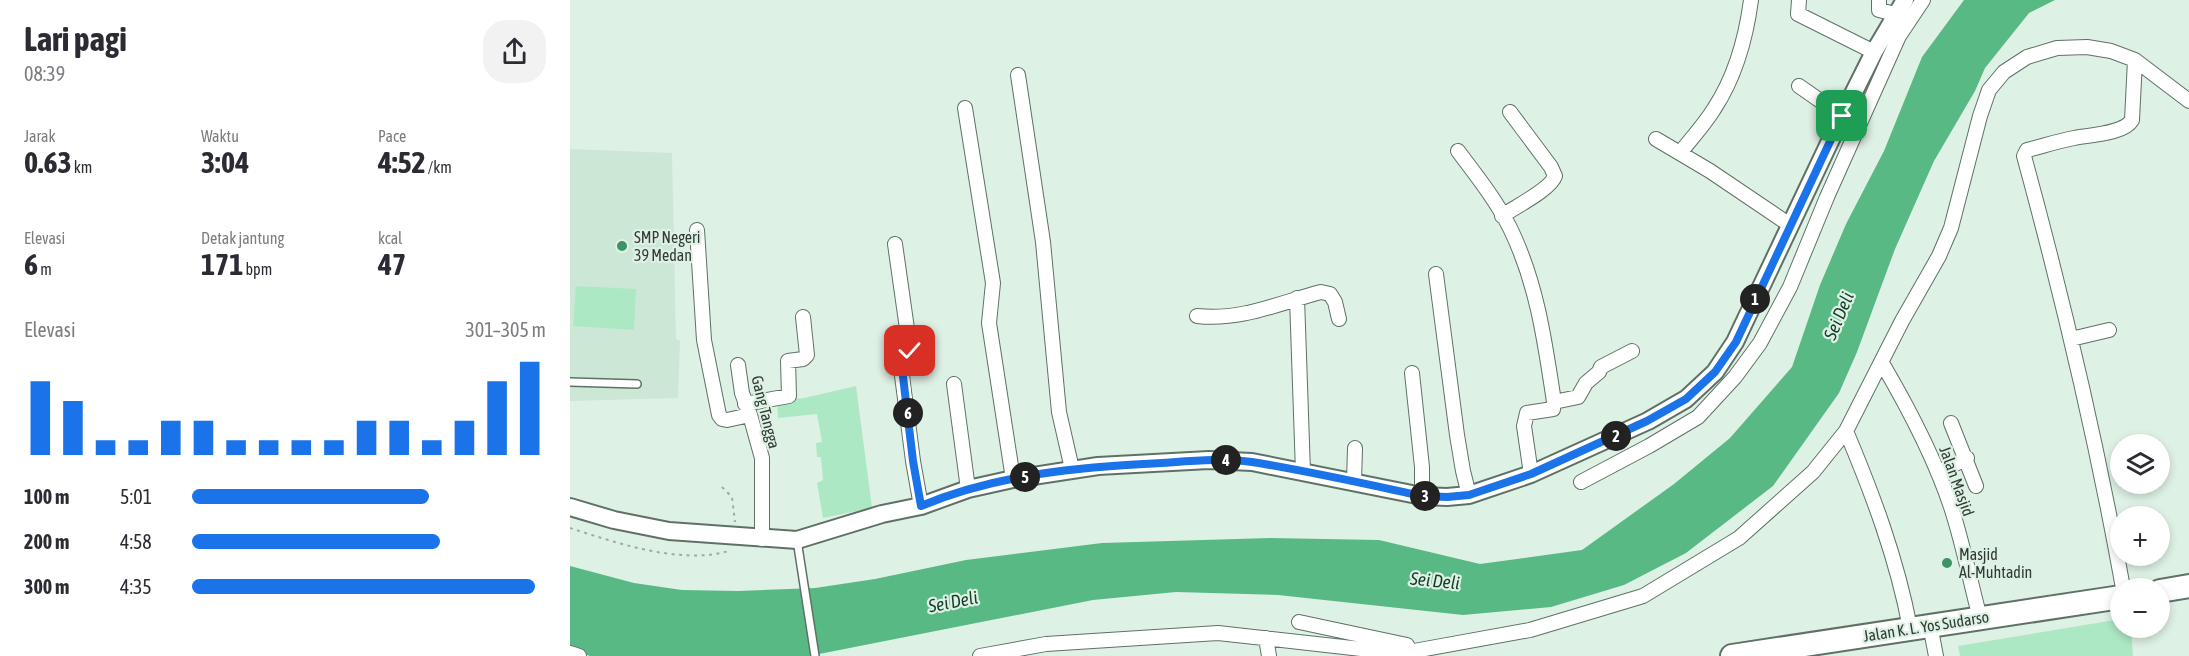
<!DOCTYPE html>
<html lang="id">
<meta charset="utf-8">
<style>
body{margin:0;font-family:"Asap Condensed",sans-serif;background:#f2f2f3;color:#2b2b33;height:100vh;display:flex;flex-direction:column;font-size:22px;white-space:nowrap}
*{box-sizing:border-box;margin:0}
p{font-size:20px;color:#7c7c81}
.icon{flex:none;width:33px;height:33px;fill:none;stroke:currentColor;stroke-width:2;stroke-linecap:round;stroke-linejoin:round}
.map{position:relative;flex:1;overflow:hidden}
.panel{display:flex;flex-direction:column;background:#fff;width:570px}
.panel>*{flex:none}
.buttons{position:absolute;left:1540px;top:434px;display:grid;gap:12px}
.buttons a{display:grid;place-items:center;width:60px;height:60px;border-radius:50%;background:#fff;box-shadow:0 3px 9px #0003;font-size:30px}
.pin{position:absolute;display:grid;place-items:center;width:51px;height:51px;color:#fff;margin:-26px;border-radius:12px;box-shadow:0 3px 9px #0006}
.km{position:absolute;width:30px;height:30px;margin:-15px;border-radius:50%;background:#222;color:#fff;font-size:16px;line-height:30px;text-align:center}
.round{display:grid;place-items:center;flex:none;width:63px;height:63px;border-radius:24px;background:#f2f2f3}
.overview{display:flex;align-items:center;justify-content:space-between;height:102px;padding:0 24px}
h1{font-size:33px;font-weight:700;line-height:45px}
.metrics{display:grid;grid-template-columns:repeat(3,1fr);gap:9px;height:102px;padding:6px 24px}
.metrics div{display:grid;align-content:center}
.metrics b{font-size:30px;font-weight:700}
.metrics small{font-size:16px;font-weight:400}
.metrics p{font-size:16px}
.chart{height:168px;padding:12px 24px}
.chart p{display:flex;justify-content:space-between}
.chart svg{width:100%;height:108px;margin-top:6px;stroke:#1a73e8;stroke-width:6}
ul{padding:0 24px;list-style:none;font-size:20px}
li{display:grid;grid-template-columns:96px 72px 1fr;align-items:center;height:45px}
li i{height:15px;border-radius:8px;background:#1a73e8}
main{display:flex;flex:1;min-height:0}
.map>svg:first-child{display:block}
.built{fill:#cce7d6}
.green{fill:#ade8c4}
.water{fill:#58b985}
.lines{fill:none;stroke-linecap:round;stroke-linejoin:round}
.service-casing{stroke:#5f7166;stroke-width:10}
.minor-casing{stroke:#5f7166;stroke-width:16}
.tertiary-casing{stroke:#5f7166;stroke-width:20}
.trunk-casing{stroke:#5f7166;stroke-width:26}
.path{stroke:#9daca2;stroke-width:2;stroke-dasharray:3 4.5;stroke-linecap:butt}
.service{stroke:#fff;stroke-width:7}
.minor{stroke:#fff;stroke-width:14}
.tertiary{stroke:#fff;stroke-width:16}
.trunk{stroke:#fff;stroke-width:22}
.route-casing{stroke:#fff;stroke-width:12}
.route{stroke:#1a73e8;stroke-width:8}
.poi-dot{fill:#3e9366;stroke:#def1e5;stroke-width:2}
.labels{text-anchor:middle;stroke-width:4.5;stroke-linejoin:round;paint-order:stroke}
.poi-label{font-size:16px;fill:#323a35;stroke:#def1e5;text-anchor:start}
.street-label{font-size:16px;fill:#323a35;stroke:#def1e5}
.water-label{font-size:18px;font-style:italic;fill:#143d28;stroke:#def1e5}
</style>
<main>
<section class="panel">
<div class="overview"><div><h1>Lari pagi</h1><p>08:39</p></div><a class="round"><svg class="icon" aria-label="share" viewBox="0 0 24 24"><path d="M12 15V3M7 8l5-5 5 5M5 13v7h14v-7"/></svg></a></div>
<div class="metrics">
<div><p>Jarak</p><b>0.63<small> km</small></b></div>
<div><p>Waktu</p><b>3:04</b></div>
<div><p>Pace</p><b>4:52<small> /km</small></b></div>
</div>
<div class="metrics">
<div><p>Elevasi</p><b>6<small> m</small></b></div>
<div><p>Detak jantung</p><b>171<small> bpm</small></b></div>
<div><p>kcal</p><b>47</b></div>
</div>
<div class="chart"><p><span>Elevasi</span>301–305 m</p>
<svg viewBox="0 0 160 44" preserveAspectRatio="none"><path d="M5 44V14M15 44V22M25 44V38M35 44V38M45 44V30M55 44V30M65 44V38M75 44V38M85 44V38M95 44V38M105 44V30M115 44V30M125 44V38M135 44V30M145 44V14M155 44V6"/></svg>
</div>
<ul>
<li><b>100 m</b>5:01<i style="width:67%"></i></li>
<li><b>200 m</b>4:58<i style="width:70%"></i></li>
<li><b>300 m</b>4:35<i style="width:97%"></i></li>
</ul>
</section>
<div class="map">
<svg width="1619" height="656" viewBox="0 0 1619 656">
<rect width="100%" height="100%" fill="#def1e5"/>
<path class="built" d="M0,149L102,153L106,339L110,341L108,398L0,401Z"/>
<path class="green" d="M6,286L66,289L64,330L3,326Z
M286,386L302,508L253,518L247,483L253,480L251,457H247L246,443L252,442L247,414L208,418L207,401L234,398Z
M1551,619V627H1561L1563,656H1390L1388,646Z"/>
<path class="water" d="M1394,0H1485L1459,13L1415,68L1405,91L1364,161L1325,249L1287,352L1269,393L1203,486L1116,553L1054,585L981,607L893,615L708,595L606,592L523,600L239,656H20L0,649V566L64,583L112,590L168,591L245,588L305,579L396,560L532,543L700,538L809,540L910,564L1012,550L1104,484L1160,438L1222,367L1250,285L1276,224L1314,151L1352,57Z"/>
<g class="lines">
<defs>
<path id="service" d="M0,382L67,384
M227,540L245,656"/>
<path id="minor" d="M1229,0L1228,14L1304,52
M1309,0V10L1325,14
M448,75L473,242L489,412L502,469
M1229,86L1272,116
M395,108L423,283L419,323L443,479
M1086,139L1140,171L1220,225
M888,151C906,175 926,200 940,228C967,283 975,342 984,402L983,409L957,413L954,426L961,474
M1110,153C1121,139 1134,125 1144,109C1165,77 1176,38 1181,0
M932,216C945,207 981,189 985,176L981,167L940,112
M127,230L134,340L149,415L152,419L157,420L180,415
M325,244L342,364L340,366L331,368L343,461L351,506
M866,274L887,435L893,471L899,495
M727,298L733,472
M627,316C671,321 709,303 751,292L760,294L765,302L769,319
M1501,339L1539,330
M1312,363C1339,409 1364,456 1381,507C1393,543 1400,581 1410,618
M168,365L172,393L180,415L192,458V539
M842,373L852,467V496
M384,384L398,489
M984,402L1008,397L1016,383L1029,372L1031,367L1062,351
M175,404L219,396L218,361L233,359L237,355L233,317
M1381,423L1406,486
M1276,431C1303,495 1327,559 1340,628
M1368,473L1397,458
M784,482L785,448
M1011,482L1079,446L1128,417L1165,377L1190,343L1220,287L1257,197L1329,36L1353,0
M1553,588C1527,443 1493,299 1454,156L1457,150C1473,146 1488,141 1504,138C1519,135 1554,134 1562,120L1565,60
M729,622L837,645
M1360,625L1366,656
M696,638L699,656
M0,653L9,656
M410,656L476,644L648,633L809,651H844L960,630L1073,596L1169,538L1243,472L1276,431L1332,321L1369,256L1381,228L1410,116L1419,90L1434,72L1457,57L1487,48L1517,47L1541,51L1565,60L1619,101"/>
<path id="tertiary" d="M0,507L44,520L99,531L227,540L312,514L351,506L398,489L443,479L528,466L639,460L682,462L852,496L877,497L899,495L961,474L1078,421L1116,399L1145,372L1165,342L1272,116L1304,52L1335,0"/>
<path id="trunk" d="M1590,591L1619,586
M1162,656L1551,597"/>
</defs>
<use href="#service" class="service-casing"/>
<use href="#minor" class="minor-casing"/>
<use href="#tertiary" class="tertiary-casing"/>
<use href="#trunk" class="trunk-casing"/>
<path class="path" d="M152,487L162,497L165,522
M0,528C47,543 110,565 159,551"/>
<use href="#service" class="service"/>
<use href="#minor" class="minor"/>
<use href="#tertiary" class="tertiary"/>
<use href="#trunk" class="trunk"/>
</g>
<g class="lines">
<defs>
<path id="route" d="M340,351L342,364L340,366L332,368L343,461L351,506C427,474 510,467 592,463C622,461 653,458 682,462C739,471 796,484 852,496L877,497L899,495L961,474L1077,421L1116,399L1145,372L1166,342L1272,116"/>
</defs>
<use href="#route" class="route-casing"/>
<use href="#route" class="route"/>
</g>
<g class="poi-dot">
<circle cx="52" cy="246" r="6"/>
<circle cx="1377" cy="563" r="6"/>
</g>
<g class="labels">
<g class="poi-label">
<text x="64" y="243">SMP Negeri<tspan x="64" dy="18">39 Medan</tspan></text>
<text x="1389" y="560">Masjid<tspan x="1389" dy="18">Al-Muhtadin</tspan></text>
</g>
<g class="street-label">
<text transform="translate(196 412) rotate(76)" y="6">Gang Tangga</text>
<text transform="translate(1387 481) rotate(70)" y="6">Jalan Masjid</text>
<text transform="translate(1356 626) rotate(-9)" y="6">Jalan K. L. Yos Sudarso</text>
</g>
<g class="water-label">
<text transform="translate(1269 316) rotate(-67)" y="6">Sei Deli</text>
<text transform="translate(865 581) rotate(6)" y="6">Sei Deli</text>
<text transform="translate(383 602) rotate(-11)" y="6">Sei Deli</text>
</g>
</g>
</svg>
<div class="buttons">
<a><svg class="icon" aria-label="layers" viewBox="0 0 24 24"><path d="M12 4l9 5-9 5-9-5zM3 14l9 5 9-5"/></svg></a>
<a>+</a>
<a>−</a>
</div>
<div class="pin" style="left:1272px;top:116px;background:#1e9e55"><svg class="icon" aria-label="arrive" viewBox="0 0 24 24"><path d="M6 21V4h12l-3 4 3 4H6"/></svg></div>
<div class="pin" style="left:340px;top:351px;background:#d93025"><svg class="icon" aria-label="check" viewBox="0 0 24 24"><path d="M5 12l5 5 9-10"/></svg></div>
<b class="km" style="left:1185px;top:299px">1</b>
<b class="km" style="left:1046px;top:436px">2</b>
<b class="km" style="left:855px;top:496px">3</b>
<b class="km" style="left:656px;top:460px">4</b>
<b class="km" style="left:455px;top:477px">5</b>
<b class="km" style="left:338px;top:413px">6</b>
</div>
</main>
